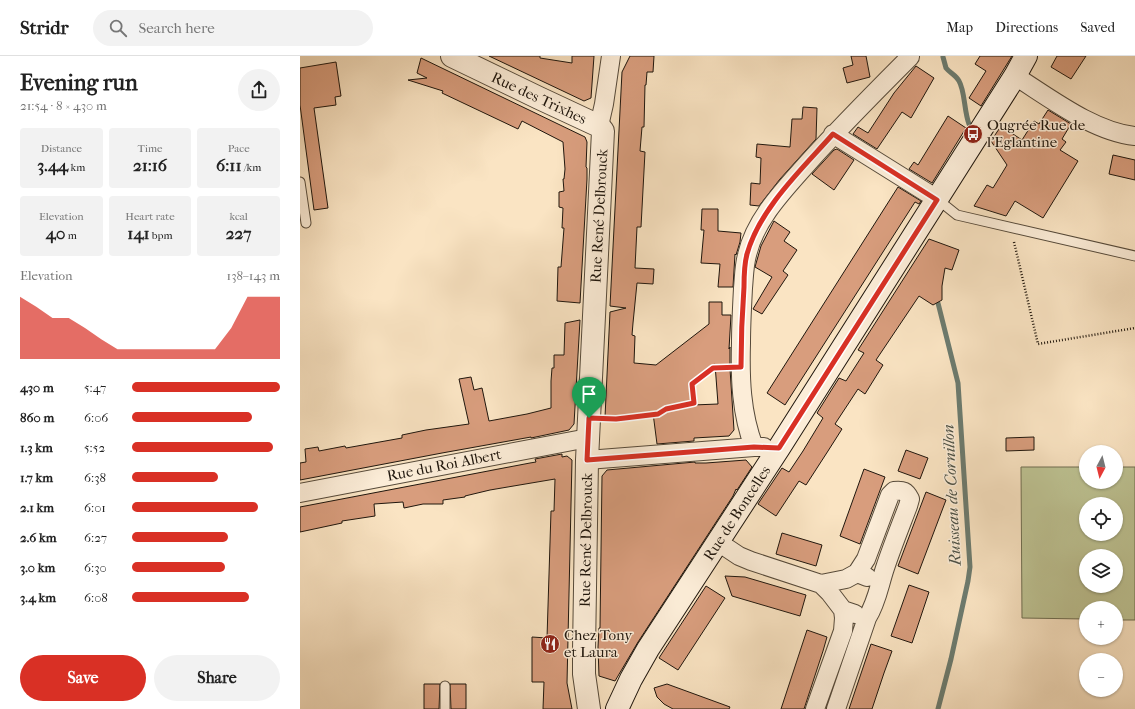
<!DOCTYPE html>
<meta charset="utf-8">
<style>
body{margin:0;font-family:"IM FELL French Canon",serif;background:#f2f2f2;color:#222;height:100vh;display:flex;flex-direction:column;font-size:15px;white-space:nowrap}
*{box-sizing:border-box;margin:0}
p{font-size:13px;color:#767676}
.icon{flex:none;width:22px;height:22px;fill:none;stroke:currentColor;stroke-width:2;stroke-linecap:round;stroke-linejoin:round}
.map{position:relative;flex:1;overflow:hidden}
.sheet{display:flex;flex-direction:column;background:#fff;width:300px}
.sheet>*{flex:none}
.needle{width:26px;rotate:187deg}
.fabs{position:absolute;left:779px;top:389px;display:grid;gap:8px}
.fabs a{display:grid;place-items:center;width:44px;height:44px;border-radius:50%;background:#fff;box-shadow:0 1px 3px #0004;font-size:20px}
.pin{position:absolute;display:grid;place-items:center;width:34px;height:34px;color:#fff;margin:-41px -17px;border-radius:50% 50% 50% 0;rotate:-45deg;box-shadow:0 0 4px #0007}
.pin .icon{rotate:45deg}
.round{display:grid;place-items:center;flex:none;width:42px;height:42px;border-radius:21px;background:#f2f2f2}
.headline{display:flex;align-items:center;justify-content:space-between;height:68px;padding:0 20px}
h1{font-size:22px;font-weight:700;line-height:30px}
.figures{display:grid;grid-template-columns:repeat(3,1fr);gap:6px;height:68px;padding:4px 20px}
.figures div{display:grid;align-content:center;border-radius:4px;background:#f2f2f2;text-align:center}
.figures b{font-size:17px;font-weight:700}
.figures small{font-size:11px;font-weight:400}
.figures p{font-size:11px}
.chart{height:112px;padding:8px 20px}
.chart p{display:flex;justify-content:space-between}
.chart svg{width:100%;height:72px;margin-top:4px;fill:#d93025;opacity:.7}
.cta{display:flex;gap:8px;margin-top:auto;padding:8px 20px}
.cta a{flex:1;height:46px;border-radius:24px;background:#d93025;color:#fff;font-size:16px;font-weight:700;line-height:46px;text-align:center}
.cta a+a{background:#f2f2f2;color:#222}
ul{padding:0 20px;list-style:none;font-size:13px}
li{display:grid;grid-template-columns:64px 48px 1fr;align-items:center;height:30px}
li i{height:10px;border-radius:5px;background:#d93025}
header{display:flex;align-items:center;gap:24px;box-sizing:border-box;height:56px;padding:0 20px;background:#fff;border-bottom:1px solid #e0e0e0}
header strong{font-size:19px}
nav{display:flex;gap:22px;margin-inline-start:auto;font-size:14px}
.search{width:280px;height:36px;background:#f2f2f2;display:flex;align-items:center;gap:10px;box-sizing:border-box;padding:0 14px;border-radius:22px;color:#767676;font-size:15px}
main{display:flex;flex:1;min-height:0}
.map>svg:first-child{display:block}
.green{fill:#bec494;stroke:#6e6d50;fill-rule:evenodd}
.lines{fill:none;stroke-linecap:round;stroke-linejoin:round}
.stream{stroke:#6c7b6f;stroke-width:5}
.building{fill:#d89d7d;stroke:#1f160d;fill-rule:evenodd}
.service-casing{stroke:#564a3a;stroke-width:11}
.minor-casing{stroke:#564a3a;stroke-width:20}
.tertiary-casing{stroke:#564a3a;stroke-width:24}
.secondary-casing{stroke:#1f160d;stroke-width:24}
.path{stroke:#1f160d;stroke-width:2.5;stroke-dasharray:1 2;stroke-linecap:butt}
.service{stroke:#fcedd8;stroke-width:9}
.minor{stroke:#fcedd8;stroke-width:18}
.tertiary{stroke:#fcedd8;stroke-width:22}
.secondary{stroke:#fcedd8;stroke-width:22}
.route-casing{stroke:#fff;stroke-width:8}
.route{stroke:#d93025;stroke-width:5}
.labels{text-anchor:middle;stroke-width:3;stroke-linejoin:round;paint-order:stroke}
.street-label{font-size:15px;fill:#1f160d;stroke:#fcedd8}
.poi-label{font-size:15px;fill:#1f160d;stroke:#fcedd8;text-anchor:start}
.water-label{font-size:16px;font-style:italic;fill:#4c5146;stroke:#fcedd8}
</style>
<header>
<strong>Stridr</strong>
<div class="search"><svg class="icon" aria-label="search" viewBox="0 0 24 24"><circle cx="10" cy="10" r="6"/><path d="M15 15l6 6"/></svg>Search here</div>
<nav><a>Map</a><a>Directions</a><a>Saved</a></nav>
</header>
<main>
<section class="sheet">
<div class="headline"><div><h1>Evening run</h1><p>21:54 · 8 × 430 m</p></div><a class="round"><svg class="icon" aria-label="share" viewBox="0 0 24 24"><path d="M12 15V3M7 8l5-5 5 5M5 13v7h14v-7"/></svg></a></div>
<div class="figures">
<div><p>Distance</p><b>3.44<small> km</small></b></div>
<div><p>Time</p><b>21:16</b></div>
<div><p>Pace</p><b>6:11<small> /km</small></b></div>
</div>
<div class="figures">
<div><p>Elevation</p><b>40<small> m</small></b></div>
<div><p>Heart rate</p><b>141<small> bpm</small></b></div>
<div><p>kcal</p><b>227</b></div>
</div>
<div class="chart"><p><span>Elevation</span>138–143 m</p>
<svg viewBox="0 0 160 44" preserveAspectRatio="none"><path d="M0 44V6L10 12L20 19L30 19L40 25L50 32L60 38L70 38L80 38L90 38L100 38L110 38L120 38L130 25L140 6L150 6L160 6V44z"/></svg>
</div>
<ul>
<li><b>430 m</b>5:47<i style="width:100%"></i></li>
<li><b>860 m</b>6:06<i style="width:81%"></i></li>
<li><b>1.3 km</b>5:52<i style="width:95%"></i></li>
<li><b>1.7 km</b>6:38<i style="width:58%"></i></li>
<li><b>2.1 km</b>6:01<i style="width:85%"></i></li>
<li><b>2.6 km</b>6:27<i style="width:65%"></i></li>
<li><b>3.0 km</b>6:30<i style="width:63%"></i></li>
<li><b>3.4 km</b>6:08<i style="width:79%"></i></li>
</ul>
<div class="cta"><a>Save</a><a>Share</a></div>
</section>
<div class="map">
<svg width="835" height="653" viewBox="0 0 835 653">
<rect width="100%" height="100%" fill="#fae4c3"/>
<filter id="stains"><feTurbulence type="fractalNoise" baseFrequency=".005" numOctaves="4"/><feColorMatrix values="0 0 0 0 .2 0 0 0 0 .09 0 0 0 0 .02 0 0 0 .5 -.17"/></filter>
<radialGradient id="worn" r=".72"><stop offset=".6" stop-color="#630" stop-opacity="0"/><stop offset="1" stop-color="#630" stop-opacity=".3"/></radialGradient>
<path class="green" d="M721,411H786V426H816V411H835V564H816V552H786V563L722,562ZM786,448H816V478H786ZM786,500H816V530H786Z"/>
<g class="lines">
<path class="stream" d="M643,1L646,12C650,17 656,19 659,25C665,35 664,55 669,68
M638,247L658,327L670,511L668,525L651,603L638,653"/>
</g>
<path class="building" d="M189,0H240V2L272,7V0H294L291,42L284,45Z
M330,0H354L353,16H347L346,29H345L344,71H342L340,95L345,96L341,171H337L335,212L354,213L353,228L337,227L333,267L332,279L335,280L334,307L356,309L409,268V246H422V259H431L429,293L430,291V313L434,374L429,380L394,382V385L357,388L353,357L317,362L305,361L310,256L326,252L310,250L322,16ZM415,308L418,348L393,349L390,327Z
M551,0H566L570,21L547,27L543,12L553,9Z
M680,0H712L681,50L669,42L686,15L675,8Z
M757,0H786L771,23L751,11Z
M121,2L285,81L287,86L286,111L287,112V123L280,247L257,245L258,211H261L264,172H262L263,152L259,151V136L264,135L263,123H264L265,113L263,86L222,65L218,73L142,37L143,35L108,24L127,22L117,17Z
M36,6L41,40L35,41L36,49L14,52L28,152L14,154L0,49V12Z
M616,10L634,22L611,62L602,56L577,93L553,78L558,71L568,77L594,37Z
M503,51L517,52L516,83L480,123L459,150L450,149L451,127L460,128L461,102L456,101L457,88L490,91L492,63H502Z
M748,54L771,68L762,83L766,86L760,94L778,105L743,162L715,145L706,160L674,150L687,129L693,132L707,109L691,85L701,70L722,84L734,65L739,68Z
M648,60L666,72L632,127L609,113L614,106L618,109Z
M537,93L554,104L534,134L512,118L534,94Z
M813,99L835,104V124L809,118Z
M598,131L621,145L619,148L615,146L485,349L467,337Z
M402,153H418V175L441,177L440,186L436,199L435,198L433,231H418L420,208L401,207L404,174H401Z
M474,165L490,176L484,185L497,194L483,215L488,219L462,258L453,253L472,221L455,211L461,190Z
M629,183L659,194L652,214L645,212L642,230V244L633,249L619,240L576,304L583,309L565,338L558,333L535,368L542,373L528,395L506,429L499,425L476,460L458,448L482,412L489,416L503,395L523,362L517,357L539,322L546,325L564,297L558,294Z
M280,264L274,368L269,374L231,382V381L142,397L0,424V407L6,406L5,393L18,391L19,395L45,390L46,392L102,382V379L126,374L169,368L159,323L171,321L174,334L182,332L189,365L227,358L251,352V325L252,312H254V299H264L265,267Z
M734,381V394L706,395V382Z
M606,394L628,402L620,423L598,415Z
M262,398V401L267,400L272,404L267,627L272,653H243L244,626H232V581L247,582L251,455H254L255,423L190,434L165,440V441L143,444V448H123L104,452L103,446L74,448L75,460L42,465V467L0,476V451L230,407L236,406L235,403Z
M446,404L452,411L437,434L436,433L433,440L338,586L315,625L299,620L298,591L299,572H300L302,420L307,414L395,406V407H406Z
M564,413L585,421L560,488L540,480Z
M626,436L646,444L618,518L598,510Z
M482,477L522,489L516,510L476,498Z
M425,520L445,521L506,539L500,560L432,540Z
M609,529L629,536L612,587L591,580Z
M406,530L425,542L378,614L359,602Z
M507,574L527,581L523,595L504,653H481Z
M571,588L592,595L584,617L572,653H549Z
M124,628H140L139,653H124Z
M150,628H166V653H151Z
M367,628L430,651L429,653H373L364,648L357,641L354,632Z"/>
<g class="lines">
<defs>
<path id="service" d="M0,126L6,167
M637,143L657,159L835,200
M145,630V653"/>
<path id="minor" d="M715,20C750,42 794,76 835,80
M299,70L304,48L311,0
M533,78L637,143
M454,391C441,357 440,322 441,287C441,269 442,251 443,232C444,222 444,210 447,199C455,164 482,136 506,109C539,72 575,36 610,1
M287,404L454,391H464
M0,437L288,382
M418,486L439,500L451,505L521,528L546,523L557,517L567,521
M521,528L530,537L543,554L555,558
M515,653L543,575L544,562L543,554
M536,653L567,562C577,546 579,530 585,512C592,491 600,471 608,450L610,443C606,435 603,434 594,435L590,439L566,503L557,517"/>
<path id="tertiary" d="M152,0L239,42L299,70L303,75L287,404L284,595V618L289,653"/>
<path id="secondary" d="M317,653L331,623L348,593L479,392L715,20L726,0"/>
</defs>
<use href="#service" class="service-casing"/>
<use href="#minor" class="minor-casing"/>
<use href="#tertiary" class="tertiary-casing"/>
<use href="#secondary" class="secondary-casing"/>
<path class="path" d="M714,186L738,288L835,272
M308,363L325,362L358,358L366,353L394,347L392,328L413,312L424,311"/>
<use href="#service" class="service"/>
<use href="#minor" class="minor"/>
<use href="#tertiary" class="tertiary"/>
<use href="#secondary" class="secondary"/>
</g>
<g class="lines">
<defs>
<path id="route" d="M533,78L637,144L479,392L454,391L287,404L289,362L316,363L325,362L358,358L366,353L394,347L392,328L413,312L441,311C441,284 442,258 444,231C444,221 444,209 447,198C460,152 502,113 533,78Z"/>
</defs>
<use href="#route" class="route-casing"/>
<use href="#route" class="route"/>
</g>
<defs>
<symbol id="bus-disc" viewBox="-11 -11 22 22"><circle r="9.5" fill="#8f2418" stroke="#fcedd8"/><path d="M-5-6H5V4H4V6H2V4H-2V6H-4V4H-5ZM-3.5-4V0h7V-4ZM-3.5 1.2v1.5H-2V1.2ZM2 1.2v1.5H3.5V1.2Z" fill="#fff"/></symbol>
<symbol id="restaurant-disc" viewBox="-11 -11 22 22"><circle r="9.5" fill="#8f2418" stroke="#fcedd8"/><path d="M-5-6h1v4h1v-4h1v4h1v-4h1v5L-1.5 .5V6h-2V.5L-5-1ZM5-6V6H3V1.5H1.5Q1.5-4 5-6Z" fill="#fff"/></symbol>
</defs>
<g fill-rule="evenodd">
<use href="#bus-disc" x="662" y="67" width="22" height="22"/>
<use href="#restaurant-disc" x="239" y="577" width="22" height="22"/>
</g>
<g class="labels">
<g class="street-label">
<text transform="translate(239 42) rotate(25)" y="5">Rue des Trixhes</text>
<text transform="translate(299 160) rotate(-87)" y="5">Rue René Delbrouck</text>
<text transform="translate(144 409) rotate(-11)" y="5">Rue du Roi Albert</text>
<text transform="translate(437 457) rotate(-57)" y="5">Rue de Boncelles</text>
<text transform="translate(286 484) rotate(-89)" y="5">Rue René Delbrouck</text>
</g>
<g class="poi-label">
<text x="687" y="74">Ougrée Rue de<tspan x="687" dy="17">l'Eglantine</tspan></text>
<text x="264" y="584">Chez Tony<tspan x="264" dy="17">et Laura</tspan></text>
</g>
<g class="water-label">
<text transform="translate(651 439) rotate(-93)" y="6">Ruisseau de Cornillon</text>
</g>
</g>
<rect width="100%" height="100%" filter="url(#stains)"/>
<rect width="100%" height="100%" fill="url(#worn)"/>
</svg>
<div class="fabs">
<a><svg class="needle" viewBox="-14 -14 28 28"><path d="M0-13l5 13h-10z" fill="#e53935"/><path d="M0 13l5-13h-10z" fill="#767676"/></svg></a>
<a><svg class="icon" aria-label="locate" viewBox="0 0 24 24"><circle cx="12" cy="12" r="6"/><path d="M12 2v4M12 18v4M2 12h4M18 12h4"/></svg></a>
<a><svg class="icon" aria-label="layers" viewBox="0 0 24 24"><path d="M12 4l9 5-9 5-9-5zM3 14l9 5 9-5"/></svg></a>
<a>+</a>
<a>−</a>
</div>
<div class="pin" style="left:289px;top:362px;background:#1e9e55"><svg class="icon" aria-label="arrive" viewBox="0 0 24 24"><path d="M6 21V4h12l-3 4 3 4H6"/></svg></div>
</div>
</main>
